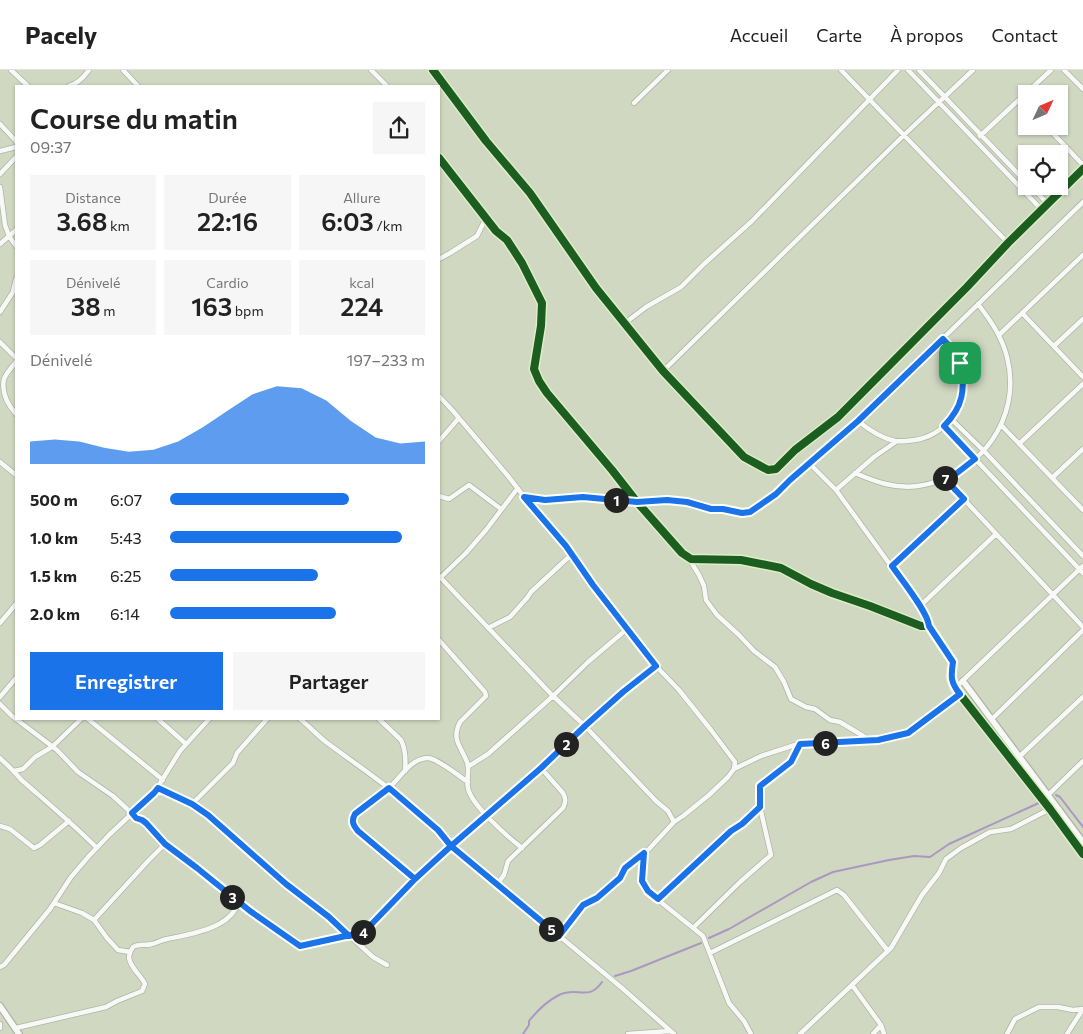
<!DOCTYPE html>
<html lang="fr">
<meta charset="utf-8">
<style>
body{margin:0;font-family:Commissioner,sans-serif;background:#f6f6f6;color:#222;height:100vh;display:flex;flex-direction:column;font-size:19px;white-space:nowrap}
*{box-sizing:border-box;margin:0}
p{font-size:16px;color:#767676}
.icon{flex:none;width:28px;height:28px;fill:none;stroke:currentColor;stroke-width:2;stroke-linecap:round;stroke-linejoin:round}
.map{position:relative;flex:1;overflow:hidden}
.panel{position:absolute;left:15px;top:15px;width:425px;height:635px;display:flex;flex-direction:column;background:#fff;border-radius:0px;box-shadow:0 1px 4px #0004}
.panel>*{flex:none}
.needle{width:32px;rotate:46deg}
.controls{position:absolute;left:1018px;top:15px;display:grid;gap:10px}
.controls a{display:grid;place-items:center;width:50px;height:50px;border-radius:0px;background:#fff;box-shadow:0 1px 4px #0004;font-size:25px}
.pin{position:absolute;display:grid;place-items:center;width:42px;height:42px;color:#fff;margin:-21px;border-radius:10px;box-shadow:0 2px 8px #0006}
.km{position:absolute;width:25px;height:25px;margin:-12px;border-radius:50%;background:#222;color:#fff;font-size:14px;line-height:25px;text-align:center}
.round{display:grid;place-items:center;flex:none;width:52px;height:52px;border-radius:0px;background:#f6f6f6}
.overview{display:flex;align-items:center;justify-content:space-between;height:85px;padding:0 15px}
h1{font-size:28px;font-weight:600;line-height:38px}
.metrics{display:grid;grid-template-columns:repeat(3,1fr);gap:8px;height:85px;padding:5px 15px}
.metrics div{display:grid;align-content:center;border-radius:0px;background:#f6f6f6;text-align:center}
.metrics b{font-size:25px;font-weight:600}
.metrics small{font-size:14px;font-weight:400}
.metrics p{font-size:14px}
.chart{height:140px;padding:10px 15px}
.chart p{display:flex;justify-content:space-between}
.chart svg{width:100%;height:90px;margin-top:5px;fill:#1a73e8;opacity:.7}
.cta{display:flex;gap:10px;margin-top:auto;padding:10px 15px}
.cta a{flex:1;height:58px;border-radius:0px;background:#1a73e8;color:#fff;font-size:20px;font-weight:600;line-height:58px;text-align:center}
.cta a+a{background:#f6f6f6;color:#222}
ul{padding:0 15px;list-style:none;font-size:16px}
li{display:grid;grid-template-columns:80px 60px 1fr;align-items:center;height:38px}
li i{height:12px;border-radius:6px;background:#1a73e8}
header{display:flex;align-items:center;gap:30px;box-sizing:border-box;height:70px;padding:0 25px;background:#fff;border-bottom:1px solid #e0e0e0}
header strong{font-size:24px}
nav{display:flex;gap:28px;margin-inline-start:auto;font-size:18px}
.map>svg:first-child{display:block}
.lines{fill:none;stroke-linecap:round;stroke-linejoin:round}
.stream{stroke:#ab98c1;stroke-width:2}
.minor-casing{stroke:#aeb5a4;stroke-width:6}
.tertiary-casing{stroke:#aeb5a4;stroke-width:8}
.minor{stroke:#f8f9f6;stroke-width:4.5}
.tertiary{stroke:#f8f9f6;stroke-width:5.5}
.cycleway-casing{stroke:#dfeec6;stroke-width:11}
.cycleway{stroke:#1b5e20;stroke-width:8}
.route-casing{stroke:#fff;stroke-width:10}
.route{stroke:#1a73e8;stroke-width:6}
</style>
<header>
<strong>Pacely</strong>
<nav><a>Accueil</a><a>Carte</a><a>À propos</a><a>Contact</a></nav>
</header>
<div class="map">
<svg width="1083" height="964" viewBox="0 0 1083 964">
<rect width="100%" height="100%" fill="#d0d8c2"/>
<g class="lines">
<path class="stream" d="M1056,725L1060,727L1083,757
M709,868L729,859L811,812L833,802L889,790L914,786L930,787L949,774L1041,732
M615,906L631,901L701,873
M523,964L529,955V951C537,941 547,931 559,925C578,916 588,932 602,912"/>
<defs>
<path id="minor" d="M11,0L28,16
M123,0L138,16
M371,0L387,16
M433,0L486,71L530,123L596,218L663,301L744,387L768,400L776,399L795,380L838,347L967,217L1008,173L1083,99
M841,0L1008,173
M908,0L1041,139
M919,0L1026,112
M1064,0L1083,19
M69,16C77,14 84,7 89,0
M1020,29L1026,35
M634,33L668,0
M0,54L16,71
M1046,56L1083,95
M980,66L1051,0
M0,81L16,77
M439,88L496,161L507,170L522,193L542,233L541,256L534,299L539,311L547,323L612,400L637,432L682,483L691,489L741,490L781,498L811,514L832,523L870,536L921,556H929L953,592L951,607L955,618L1083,496
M0,104L16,87
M1031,116L1047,133
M0,117L5,155L9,166L16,176
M0,174L16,160
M439,189L450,183L477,166L486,148
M0,242L13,222L16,209
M1022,243L1083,307
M625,253L646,237L681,217L704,194L752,151L898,0
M999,265L1083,185
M0,272L16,288
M1054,276L1083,249
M16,292C12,297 6,303 4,309C1,323 8,335 16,344
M663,301L904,65L973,0
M439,326L453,341L508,406L536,442L566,476L593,515L605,530L623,555L656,596L679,620L711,660L735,692L734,699L728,707L709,725L683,746L674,752L649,779L625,798L619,808L597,828L583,835L559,865
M951,349L984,381L1083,486
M858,351C869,360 881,368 895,371C901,372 908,371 915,370C956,364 976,315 953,280C951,276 947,273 943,269
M1001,355L1083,440
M944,356L1083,503
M439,371L459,348
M1019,374L1083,314
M0,392L16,405
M855,403C876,412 895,419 918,416C979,407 1023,348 1007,287C1002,267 991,251 978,234
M1052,408L1083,379
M945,409L1083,557
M836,420L874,387L897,371
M439,426L449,429L469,415L501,439
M524,427L545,430L583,427L637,432L667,429L687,432L711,439H723L742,443L750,442L776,424L790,410L811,393
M688,487L699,505L704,516L706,530L717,545L739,565L754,581L775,597L784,612L791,629L806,637L815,639L830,650L840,652L870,670
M891,496L964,429
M439,506L553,626L588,592L627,559
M440,508L466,483L486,460L517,419
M920,536L996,464
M0,553L16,534
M929,556V551L920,536L836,420L812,396L811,393L812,391L858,351L1083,132
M488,558L510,547L527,528L531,522L572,484
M439,570L485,622L486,626L460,652C451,670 461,676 467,692C470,700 466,710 468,718C471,735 508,767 522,778
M0,627L16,608
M0,634L12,646L57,680L78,702L113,726L136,747L142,749L146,753L165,774L197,798L250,841L301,876L364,862L415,809L451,776L541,698L585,656L656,596
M88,649L163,710
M158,649L186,674
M300,649C309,656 317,665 326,672C369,704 416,734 451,776L622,918L674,964
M379,649L401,670C406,680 406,690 405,701
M992,649L1083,560
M1020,686L1083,627
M0,688C5,693 10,697 14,702C18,705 20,710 25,713C49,734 74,755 97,778
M469,696L488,684L553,626L585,656L656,731L668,741L674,752
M734,699L761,686L795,675L877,670L908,663L959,624
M14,701L23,699L35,687L52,677L81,649
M158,717L192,734L209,745L286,814L329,847L373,887L387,895
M1048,725L1083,691
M192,734L233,693L237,683L267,649
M0,756L10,759L34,778L40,775L69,751
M644,783L642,811L647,821L703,866L729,933L744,951L751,964
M415,809L358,761C353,755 350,752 355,744C366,735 379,728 389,718C400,708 411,688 428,688C437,688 460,707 468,712
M497,814L504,805L508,791L563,738C566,732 566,729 563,723L541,698
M658,829L731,761L742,754L760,737V715L791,692L801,674
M54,833L82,843L94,850L107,868L118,880L130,882
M94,850L148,791L165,774
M694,857L740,812L771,785L760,737
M710,883L837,820L844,825L888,881
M0,897L4,895L50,839L71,807L89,786L109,765L154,723L180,681L209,649
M852,915L881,955L884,964
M0,954V958
M16,958L106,937L117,931L142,921L145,914C141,905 131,899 129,888C129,885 131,880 133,877C139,873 146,876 152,874C157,873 161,870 167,869C182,866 205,862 219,854C229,849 234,842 240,832
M628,964L670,961
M800,964L891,878L922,825L939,803L946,789L961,778L990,762L1011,759L1050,739
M873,964L881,955
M1007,964L1015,949L1039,937H1058L1073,940L1083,939
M1067,964L1083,939"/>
<path id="tertiary" d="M963,611L1083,772
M955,618L1050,739L1083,784
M0,936L19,964"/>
</defs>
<use href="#minor" class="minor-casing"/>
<use href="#tertiary" class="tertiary-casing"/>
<use href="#minor" class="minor"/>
<use href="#tertiary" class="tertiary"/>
<defs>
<path id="cycleway" d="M433,0L486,71L530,123L596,218L663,301L744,387L768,400L776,399L795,380L838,347L967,217L1008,173L1083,99
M439,88L496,161L507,170L522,193L542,233L541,256L534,299L539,311L547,323L612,400L637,432L682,483L691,489L741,490L781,498L811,514L832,523L870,536L921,556H929L953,592L951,607L955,618L1050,739L1083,784"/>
</defs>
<use href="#cycleway" class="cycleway-casing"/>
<use href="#cycleway" class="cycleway"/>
</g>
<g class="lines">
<defs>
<path id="route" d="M960,293L953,280L943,269L858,351L790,410L776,424L750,442L742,443L723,439H711L687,432L667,430L637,432L583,427L545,430L524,427L566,476L593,515L656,596L623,622L585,656L541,698L451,776L415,809L364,862L300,876L250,841L197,798L165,774L146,753L142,750L136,748L132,743L154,723L158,718L192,734L208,745L286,814L329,847L349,866L364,862L415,809L358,761C353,755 351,751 355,744L389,718L438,760L451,776L559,866L583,835L597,828L620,808L625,798L644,783L642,811L648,821L658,829L731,761L742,754L760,737V716L791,692L800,674L878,670L908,663L960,624C950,612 951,606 953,592L929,556C928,542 901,509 892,496L964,429L944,408L957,403L975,389L944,356C963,337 966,319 960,293"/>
</defs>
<use href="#route" class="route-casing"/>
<use href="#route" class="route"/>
</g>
</svg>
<div class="controls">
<a><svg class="needle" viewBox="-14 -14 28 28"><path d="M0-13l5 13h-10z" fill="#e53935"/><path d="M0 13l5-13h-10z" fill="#767676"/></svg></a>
<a><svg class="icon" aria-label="locate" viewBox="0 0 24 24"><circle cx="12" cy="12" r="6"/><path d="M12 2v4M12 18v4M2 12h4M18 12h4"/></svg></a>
</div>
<div class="pin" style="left:960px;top:293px;background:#1e9e55"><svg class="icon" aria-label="arrive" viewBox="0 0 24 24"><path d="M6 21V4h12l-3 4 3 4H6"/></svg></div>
<b class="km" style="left:616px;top:430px">1</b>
<b class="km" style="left:566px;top:674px">2</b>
<b class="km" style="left:232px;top:827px">3</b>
<b class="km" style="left:363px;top:862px">4</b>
<b class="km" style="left:551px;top:859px">5</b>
<b class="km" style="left:825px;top:673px">6</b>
<b class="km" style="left:945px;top:408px">7</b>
<section class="panel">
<div class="overview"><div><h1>Course du matin</h1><p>09:37</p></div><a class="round"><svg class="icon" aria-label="share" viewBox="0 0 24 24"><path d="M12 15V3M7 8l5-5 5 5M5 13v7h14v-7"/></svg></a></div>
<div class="metrics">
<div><p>Distance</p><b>3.68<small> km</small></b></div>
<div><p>Durée</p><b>22:16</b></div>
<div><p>Allure</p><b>6:03<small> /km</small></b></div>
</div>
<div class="metrics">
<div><p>Dénivelé</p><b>38<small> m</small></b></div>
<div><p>Cardio</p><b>163<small> bpm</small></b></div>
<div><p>kcal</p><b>224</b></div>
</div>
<div class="chart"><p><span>Dénivelé</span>197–233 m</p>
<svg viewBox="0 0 160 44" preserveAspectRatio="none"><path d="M0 44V33L10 32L20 33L30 36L40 38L50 37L60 33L70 26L80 18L90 10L100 6L110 7L120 13L130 23L140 31L150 34L160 33V44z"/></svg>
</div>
<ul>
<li><b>500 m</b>6:07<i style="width:70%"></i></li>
<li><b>1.0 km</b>5:43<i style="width:91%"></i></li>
<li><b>1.5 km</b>6:25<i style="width:58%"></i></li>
<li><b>2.0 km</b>6:14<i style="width:65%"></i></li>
</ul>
<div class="cta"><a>Enregistrer</a><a>Partager</a></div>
</section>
</div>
